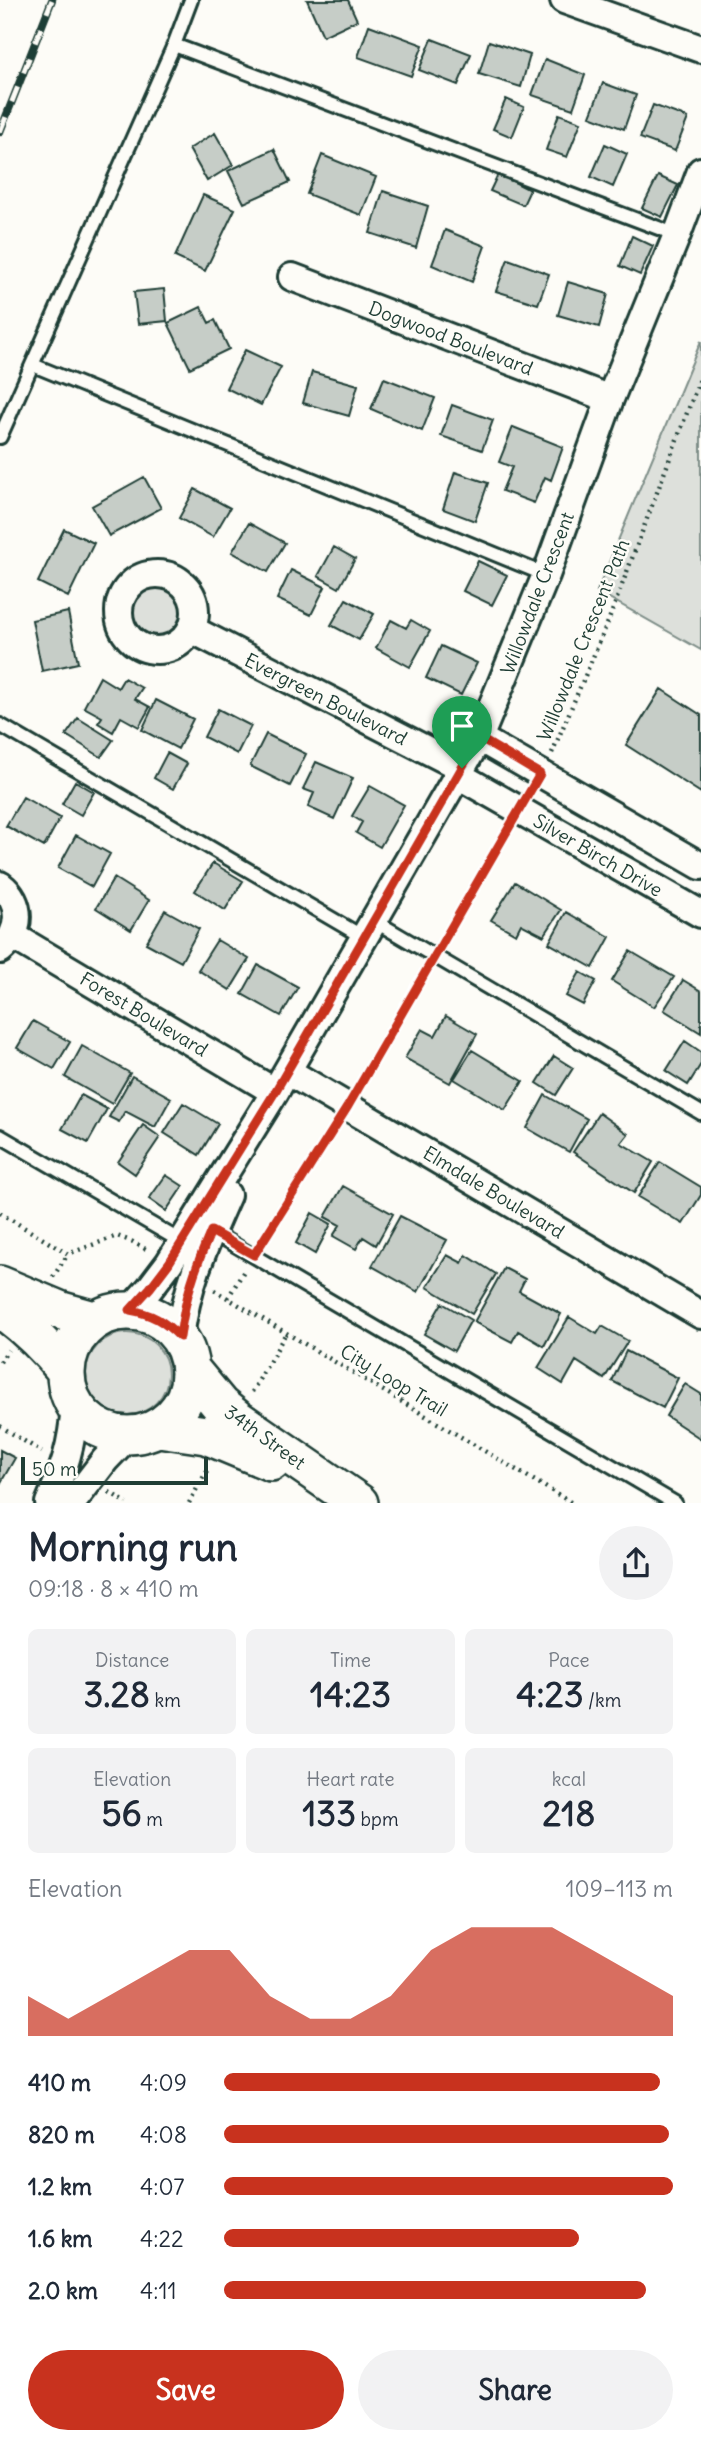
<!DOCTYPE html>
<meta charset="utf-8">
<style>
body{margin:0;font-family:Delius,sans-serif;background:#f2f2f3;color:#1f2937;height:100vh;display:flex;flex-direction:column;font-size:26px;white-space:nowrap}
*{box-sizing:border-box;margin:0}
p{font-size:23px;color:#747a83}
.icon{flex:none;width:38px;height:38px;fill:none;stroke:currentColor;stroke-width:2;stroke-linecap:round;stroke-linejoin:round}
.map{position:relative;height:1503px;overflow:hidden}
.details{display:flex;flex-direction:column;background:#fff;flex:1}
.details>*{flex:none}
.scale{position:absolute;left:21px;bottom:18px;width:187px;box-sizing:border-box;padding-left:7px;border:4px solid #1f3d34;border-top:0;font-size:19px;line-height:24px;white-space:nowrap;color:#1f3d34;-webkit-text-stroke:5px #fdfcf7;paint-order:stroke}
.pin{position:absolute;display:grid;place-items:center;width:60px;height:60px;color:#fff;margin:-72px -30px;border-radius:50% 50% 50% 0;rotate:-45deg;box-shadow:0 0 7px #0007}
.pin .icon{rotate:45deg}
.round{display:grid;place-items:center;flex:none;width:74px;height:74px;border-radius:37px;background:#f2f2f3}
.summary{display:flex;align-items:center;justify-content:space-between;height:119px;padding:0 28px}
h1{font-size:38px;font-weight:700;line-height:52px}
.figures{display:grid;grid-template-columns:repeat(3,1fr);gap:10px;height:119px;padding:7px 28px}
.figures div{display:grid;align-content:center;border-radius:10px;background:#f2f2f3;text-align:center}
.figures b{font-size:35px;font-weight:700}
.figures small{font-size:19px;font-weight:400}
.figures p{font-size:19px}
.chart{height:196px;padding:14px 28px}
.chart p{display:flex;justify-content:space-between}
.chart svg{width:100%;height:126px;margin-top:7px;fill:#c8321e;opacity:.7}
.primary-button{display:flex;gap:14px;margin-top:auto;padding:14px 28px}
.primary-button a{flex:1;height:80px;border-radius:42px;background:#c8321e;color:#fff;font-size:28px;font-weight:700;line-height:80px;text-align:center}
.primary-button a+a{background:#f2f2f3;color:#1f2937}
ul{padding:0 28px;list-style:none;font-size:23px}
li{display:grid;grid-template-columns:112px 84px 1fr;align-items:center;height:52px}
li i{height:18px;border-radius:9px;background:#c8321e}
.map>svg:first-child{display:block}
.green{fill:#dde0db;stroke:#7e8e88;stroke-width:2}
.building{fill:#c6cdc7;stroke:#1f3d34;stroke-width:2}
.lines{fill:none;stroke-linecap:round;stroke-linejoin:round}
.lane-casing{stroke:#1f3d34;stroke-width:18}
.street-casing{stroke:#1f3d34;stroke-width:32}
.secondary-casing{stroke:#1f3d34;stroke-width:42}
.path{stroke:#1f3d34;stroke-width:4.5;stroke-dasharray:2 5;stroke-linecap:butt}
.lane{stroke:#fdfcf7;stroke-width:12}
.street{stroke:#fdfcf7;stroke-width:26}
.secondary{stroke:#fdfcf7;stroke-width:37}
.rail-casing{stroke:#1f3d34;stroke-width:8}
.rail{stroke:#fdfcf7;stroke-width:5;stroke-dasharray:16;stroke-linecap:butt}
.route-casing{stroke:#fff;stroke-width:14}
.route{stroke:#c8321e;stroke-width:9}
.labels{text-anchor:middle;stroke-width:5;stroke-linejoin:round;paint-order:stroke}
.street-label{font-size:19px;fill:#1f3d34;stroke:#fdfcf7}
</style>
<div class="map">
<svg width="701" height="1503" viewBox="0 0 701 1503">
<rect width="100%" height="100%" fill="#fdfcf7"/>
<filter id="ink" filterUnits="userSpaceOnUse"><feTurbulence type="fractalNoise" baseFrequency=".0143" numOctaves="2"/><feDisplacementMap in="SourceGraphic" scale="14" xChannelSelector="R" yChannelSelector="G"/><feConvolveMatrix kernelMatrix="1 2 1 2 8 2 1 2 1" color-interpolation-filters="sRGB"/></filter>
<g filter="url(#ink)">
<path class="green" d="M701,341V650L597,591Z
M132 611a25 25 0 1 1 50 0a25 25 0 1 1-50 0Z
M86 1374a41 41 0 1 1 82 0a41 41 0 1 1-82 0Z"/>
<path class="building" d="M307,0H348L357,20L323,36Z
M369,25L423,45L411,76L358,57Z
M432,39L471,54L458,85L419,70Z
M489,41L530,55L521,87L479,74Z
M545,59L585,75L573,109L532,95Z
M603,83L636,95L624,129L590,116Z
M506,99L524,107L512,137L493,129Z
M653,105L688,118L675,151L640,138Z
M559,114L581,122L567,157L546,150Z
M215,133L233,165L207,181L189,149Z
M605,144L627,154L613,187L591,177Z
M274,149L290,182L244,203L228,171Z
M322,155L376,177L361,215L307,194Z
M498,174L530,190L523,205L490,191Z
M658,176L678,185L662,217L642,208Z
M383,191L428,206L416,248L370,233Z
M203,195L235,209L205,271L175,257Z
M445,230L485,246L472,282L432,265Z
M632,236L653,246L640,275L620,266Z
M508,259L549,274L538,304L496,291Z
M568,282L608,294L599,327L558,315Z
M164,289L167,321L138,324L134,292Z
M201,307L209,323L215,320L229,349L190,368L168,323Z
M245,350L281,367L261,405L226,388Z
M312,372L358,385L349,416L303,403Z
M384,378L435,398L422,431L371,409Z
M452,405L493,420L482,450L441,436Z
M513,427L563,447L551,480L545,477L534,503L502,491L512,467L499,462Z
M455,472L488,483L475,521L443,509Z
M144,477L161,508L109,536L92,506Z
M195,489L230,508L213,537L179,518Z
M249,523L285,543L268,572L232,552Z
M64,529L94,543L68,597L38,582Z
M334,547L355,559L339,588L318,576Z
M478,561L507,575L492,605L463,591Z
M291,570L325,587L311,615L277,599Z
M346,599L374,614L359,640L331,625Z
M68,612L78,663L42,671L32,620Z
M391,620L406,628L411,620L430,631L410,667L376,648Z
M441,646L477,663L461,695L426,678Z
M100,677L118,688L124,678L142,688L135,699L150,707L139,727L121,717L113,732L98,723L102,717L84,707Z
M661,689L701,715V793L626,745Z
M156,700L193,719L178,749L142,730Z
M218,709L251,726L237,754L204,737Z
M78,718L113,740L101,757L66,735Z
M266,734L306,754L290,786L250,766Z
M167,753L187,764L173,789L154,778Z
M316,762L353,778L334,819L308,807L314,793L303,789Z
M75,781L94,792L81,815L62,804Z
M370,786L404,805L380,847L356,833L362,822L352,816Z
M23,797L60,818L44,847L6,826Z
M76,835L110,854L92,887L58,868Z
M213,863L243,881L225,910L195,891Z
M114,878L149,900L131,930L96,908Z
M515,882L561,910L544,936L521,924L516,934L491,920Z
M165,910L199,929L181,962L146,943Z
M566,912L610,937L593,968L549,943Z
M217,940L249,959L230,990L198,970Z
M630,951L674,977L654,1007L612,981Z
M258,965L298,987L281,1016L242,994Z
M580,972L596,981L583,1005L566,996Z
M683,980L701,991V1033L664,1010Z
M446,1016L477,1034L450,1083L405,1058L422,1029L435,1036Z
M33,1021L70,1042L54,1069L17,1048Z
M685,1041L701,1052V1064L688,1085L666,1071Z
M82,1046L130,1073L112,1104L65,1077Z
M472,1050L523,1081L505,1110L454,1079Z
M554,1056L573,1068L556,1095L537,1083Z
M132,1076L171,1098L155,1127L125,1111L119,1122L109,1117Z
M81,1095L107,1109L88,1143L62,1129Z
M545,1095L587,1119L569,1152L527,1128Z
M183,1103L218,1124L199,1155L164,1133Z
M599,1113L628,1134L621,1143L653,1162L634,1193L573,1152Z
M143,1125L160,1137L135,1174L118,1162Z
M660,1162L701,1187V1195L683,1224L638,1197Z
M166,1175L183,1186L166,1211L149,1199Z
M343,1186L393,1214L376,1245L363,1237L356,1249L333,1236L340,1225L325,1217Z
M312,1213L331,1224L315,1254L296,1243Z
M400,1216L447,1240L418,1292L372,1266Z
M447,1255L462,1263L466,1255L496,1274L472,1314L427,1287Z
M504,1268L525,1279L519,1291L561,1314L544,1346L518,1331L512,1342L474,1322Z
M442,1303L471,1320L454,1351L424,1334Z
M569,1317L597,1334L602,1326L628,1341L604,1379L576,1361L563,1384L538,1368Z
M626,1351L678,1378L663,1408L612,1381Z
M685,1384L701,1394V1439L666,1416Z
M0,1450L15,1458L0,1484Z"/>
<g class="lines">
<defs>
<path id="lane" d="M174,45L677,235
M33,365L546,575
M0,437L174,45L191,0
M0,725L363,937
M373,920L701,1113
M0,1136L182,1242
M211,1231L675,1503"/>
<path id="street" d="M564,0L701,49
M292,277L610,399
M119 612a38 38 0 1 1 76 0a38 38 0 1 1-76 0Z
M191,629L462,768
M479,738L701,866
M458,775L701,914
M0,885C23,902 22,932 0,950
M13,936L275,1092
M287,1071L701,1315
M130,1310L150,1288L169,1263L275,1092L479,738L546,575L610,399L677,235L701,171
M180,1337C187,1283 205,1245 227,1195
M49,1503C65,1466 72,1446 75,1406
M72,1503L105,1460L128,1436"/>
<path id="secondary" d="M0,1285L62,1311L94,1320
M0,1308C26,1327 46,1346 66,1371
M66 1373a62 62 0 1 1 124 0a62 62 0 1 1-124 0Z
M191,1370L220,1405L237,1419L359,1503
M159,1428L206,1435L271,1462"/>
</defs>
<use href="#lane" class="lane-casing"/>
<use href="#street" class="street-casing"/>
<use href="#secondary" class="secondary-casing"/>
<path class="path" d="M552,753L608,622L701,376
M443,941L507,830
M359,1086L427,969
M0,1213L68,1254L117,1236L133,1242L149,1251
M263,1240L334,1126
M53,1277L68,1254
M214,1290L572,1503
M228,1298L245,1269
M0,1362L8,1350
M252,1392L286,1333
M0,1426L42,1452
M109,1492L127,1503
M189,1503L209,1467"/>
<use href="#lane" class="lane"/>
<use href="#street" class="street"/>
<use href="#secondary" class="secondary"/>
<defs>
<path id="rail" d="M0,132L52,0"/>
</defs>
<use href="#rail" class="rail-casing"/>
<use href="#rail" class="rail"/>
</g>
</g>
<g class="lines" filter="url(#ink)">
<defs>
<path id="route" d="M479,738L540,774L348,1106L254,1255L211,1231C195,1268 185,1297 180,1337C164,1321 152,1314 130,1310L150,1288L169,1263L275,1092Z"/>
</defs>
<use href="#route" class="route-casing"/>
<use href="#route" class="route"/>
</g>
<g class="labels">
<g class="street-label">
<text transform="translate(451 338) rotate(21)" y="7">Dogwood Boulevard</text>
<text transform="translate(537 593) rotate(-69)" y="7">Willowdale Crescent</text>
<text transform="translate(583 640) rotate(-68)" y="7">Willowdale Crescent Path</text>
<text transform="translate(326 699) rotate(27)" y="7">Evergreen Boulevard</text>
<text transform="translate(598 855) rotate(30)" y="7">Silver Birch Drive</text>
<text transform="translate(144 1014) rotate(31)" y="7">Forest Boulevard</text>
<text transform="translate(494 1192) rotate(31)" y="7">Elmdale Boulevard</text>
<text transform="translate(394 1380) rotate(31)" y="7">City Loop Trail</text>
<text transform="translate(265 1437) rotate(36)" y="7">34th Street</text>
</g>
</g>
</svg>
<div class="scale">50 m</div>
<div class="pin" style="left:462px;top:768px;background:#1e9e55"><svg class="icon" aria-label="arrive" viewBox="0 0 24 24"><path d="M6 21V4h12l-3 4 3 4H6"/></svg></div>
</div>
<section class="details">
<div class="summary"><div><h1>Morning run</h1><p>09:18 · 8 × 410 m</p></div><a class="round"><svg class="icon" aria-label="share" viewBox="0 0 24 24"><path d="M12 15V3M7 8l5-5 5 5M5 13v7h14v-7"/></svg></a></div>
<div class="figures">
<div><p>Distance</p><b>3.28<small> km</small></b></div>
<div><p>Time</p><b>14:23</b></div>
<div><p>Pace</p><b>4:23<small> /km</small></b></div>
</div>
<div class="figures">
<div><p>Elevation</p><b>56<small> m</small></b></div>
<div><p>Heart rate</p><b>133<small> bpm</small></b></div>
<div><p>kcal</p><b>218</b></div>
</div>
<div class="chart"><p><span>Elevation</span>109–113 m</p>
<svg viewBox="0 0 160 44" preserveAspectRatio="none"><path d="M0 44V30L10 38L20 30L30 22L40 14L50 14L60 30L70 38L80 38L90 30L100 14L110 6L120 6L130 6L140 14L150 22L160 30V44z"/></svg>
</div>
<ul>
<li><b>410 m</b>4:09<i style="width:97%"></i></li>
<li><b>820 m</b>4:08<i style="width:99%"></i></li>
<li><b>1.2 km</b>4:07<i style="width:100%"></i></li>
<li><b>1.6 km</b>4:22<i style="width:79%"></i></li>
<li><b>2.0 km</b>4:11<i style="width:94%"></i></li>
</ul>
<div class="primary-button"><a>Save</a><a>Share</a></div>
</section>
